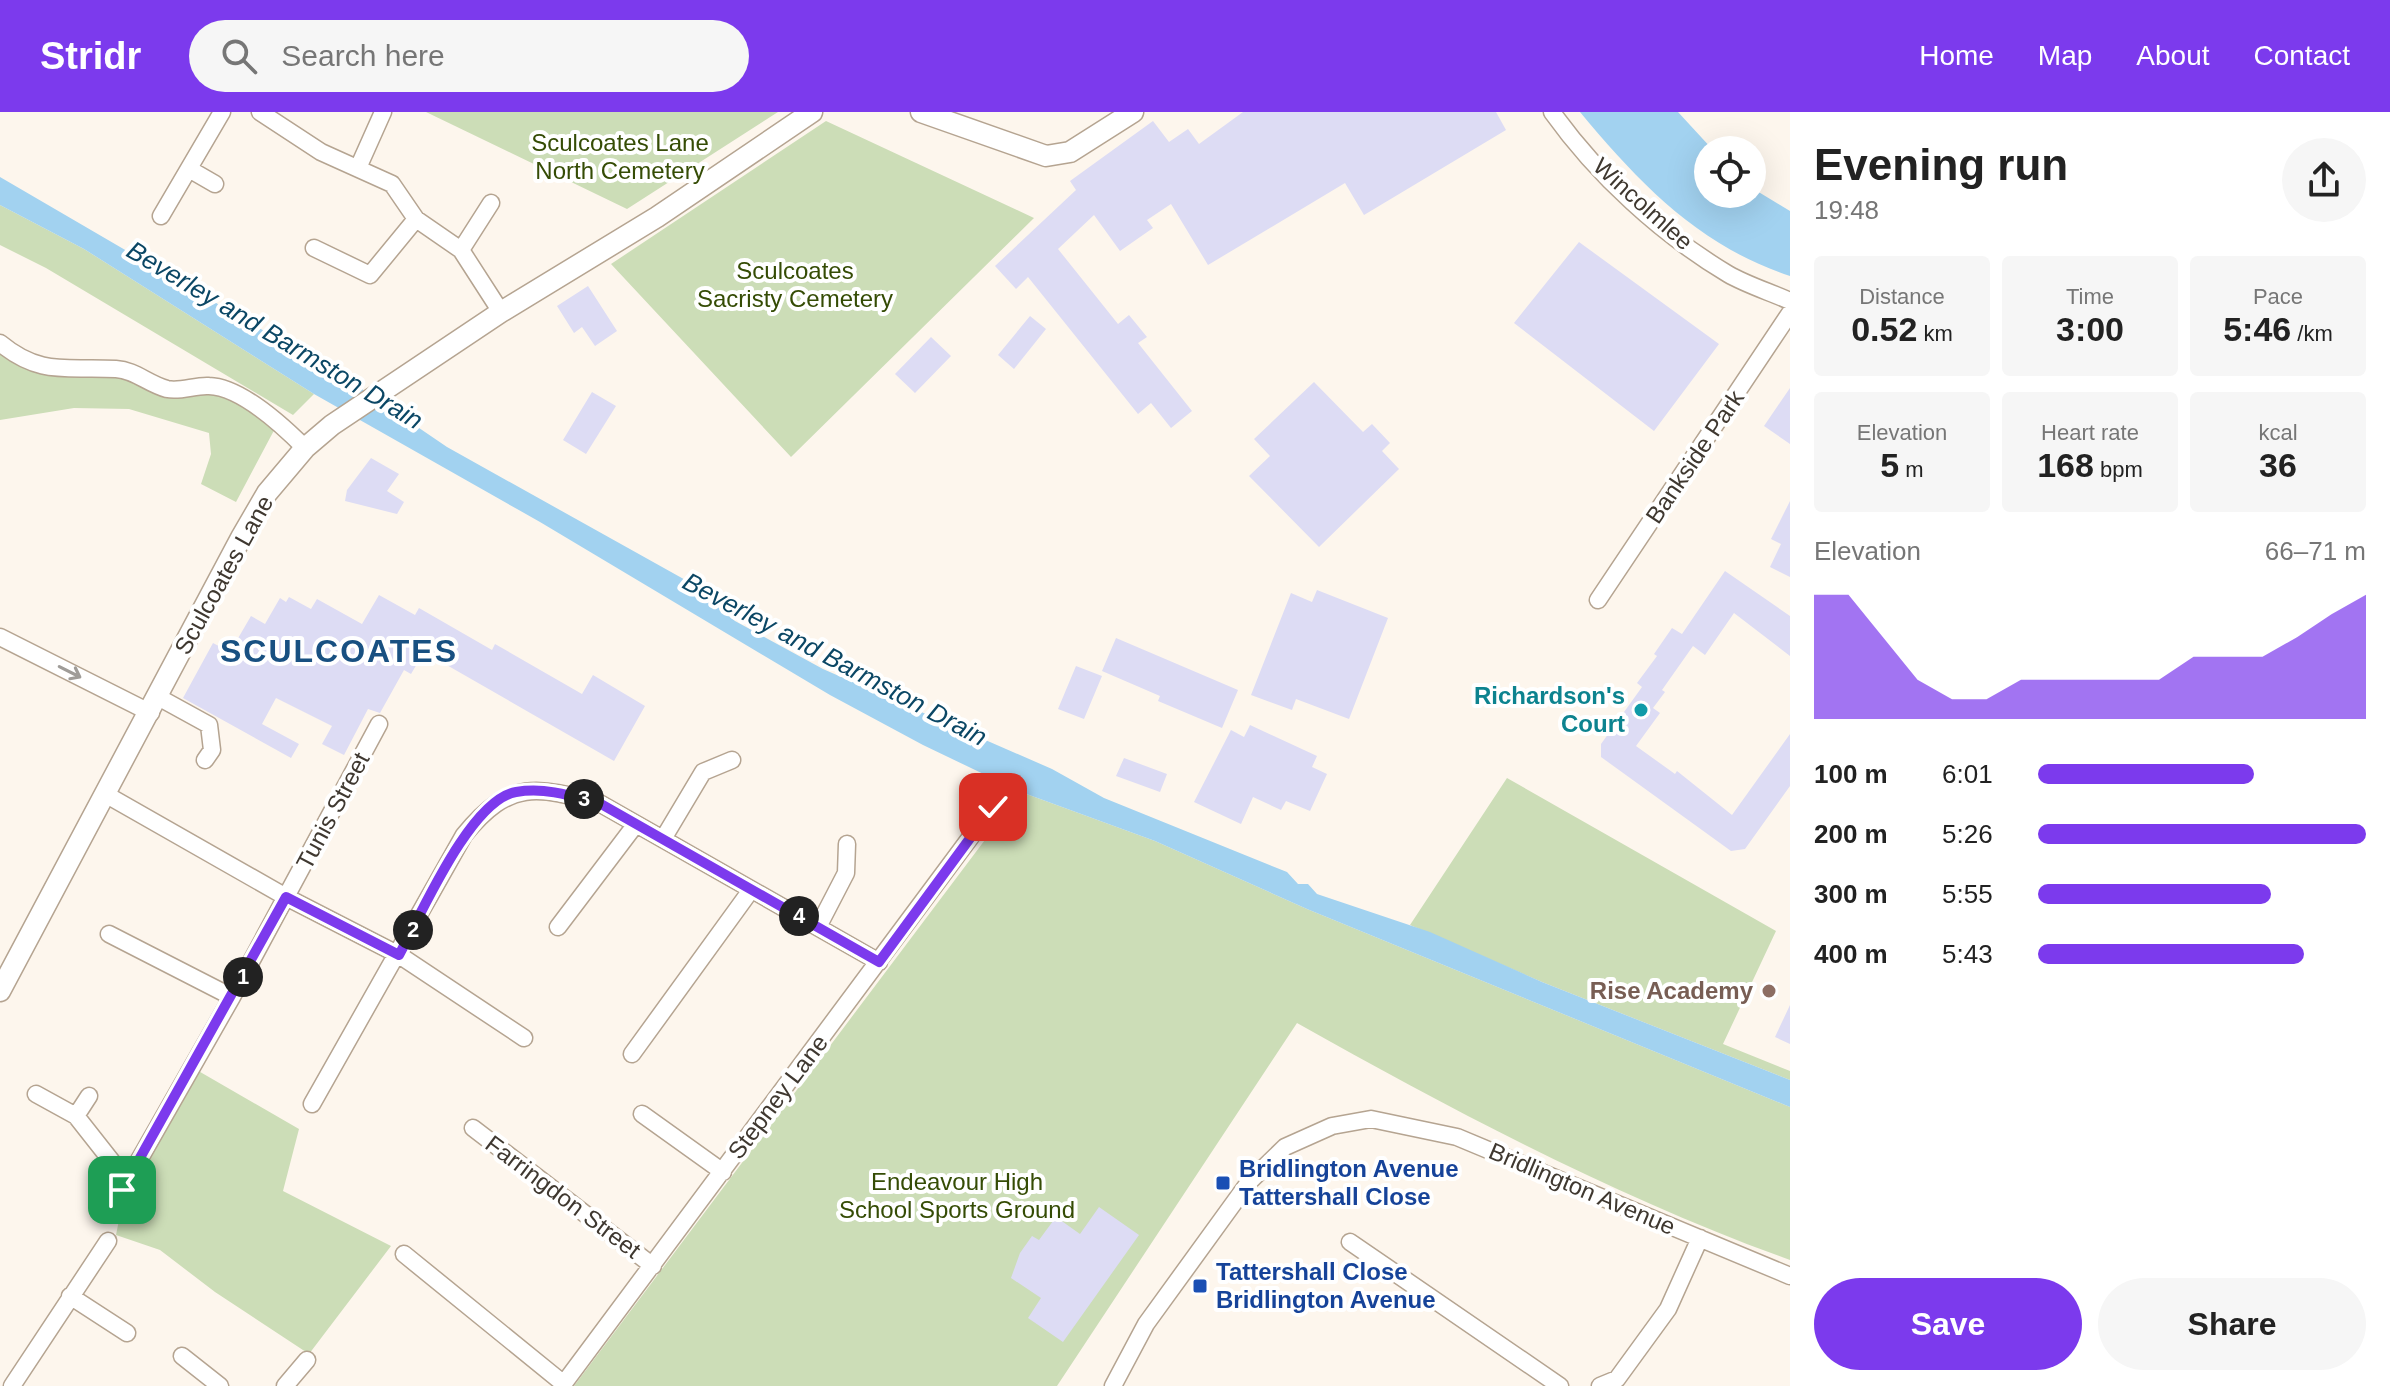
<!DOCTYPE html>
<meta charset="utf-8">
<style>
body{margin:0;font-family:Helvetica,sans-serif;background:#f6f6f6;color:#222;height:100vh;display:flex;flex-direction:column;font-size:30px;white-space:nowrap}
*{box-sizing:border-box;margin:0}
p{font-size:26px;color:#767676}
.icon{flex:none;width:44px;height:44px;fill:none;stroke:currentColor;stroke-width:2;stroke-linecap:round;stroke-linejoin:round}
.map{position:relative;flex:1;overflow:hidden}
.details{display:flex;flex-direction:column;background:#fff;width:600px}
.details>*{flex:none}
.tools{position:absolute;left:1694px;top:24px;display:grid;gap:16px}
.tools a{display:grid;place-items:center;width:72px;height:72px;border-radius:50%;background:#fff;box-shadow:0 8px 32px #0002;font-size:40px}
.pin{position:absolute;display:grid;place-items:center;width:68px;height:68px;color:#fff;margin:-34px;border-radius:16px;box-shadow:0 4px 12px #0006}
.km{position:absolute;width:40px;height:40px;margin:-20px;border-radius:50%;background:#222;color:#fff;font-size:22px;line-height:40px;text-align:center}
.round{display:grid;place-items:center;flex:none;width:84px;height:84px;border-radius:42px;background:#f6f6f6}
.summary{display:flex;align-items:center;justify-content:space-between;height:136px;padding:0 24px}
h1{font-size:44px;font-weight:600;line-height:60px}
.stats{display:grid;grid-template-columns:repeat(3,1fr);gap:12px;height:136px;padding:8px 24px}
.stats div{display:grid;align-content:center;border-radius:8px;background:#f6f6f6;text-align:center}
.stats b{font-size:34px;font-weight:600}
.stats small{font-size:22px;font-weight:400}
.stats p{font-size:22px}
.chart{height:224px;padding:16px 24px}
.chart p{display:flex;justify-content:space-between}
.chart svg{width:100%;height:144px;margin-top:8px;fill:#7c3aed;opacity:.7}
.primary-button{display:flex;gap:16px;margin-top:auto;padding:16px 24px}
.primary-button a{flex:1;height:92px;border-radius:48px;background:#7c3aed;color:#fff;font-size:32px;font-weight:600;line-height:92px;text-align:center}
.primary-button a+a{background:#f6f6f6;color:#222}
ul{padding:0 24px;list-style:none;font-size:26px}
li{display:grid;grid-template-columns:128px 96px 1fr;align-items:center;height:60px}
li i{height:20px;border-radius:10px;background:#7c3aed}
header{display:flex;align-items:center;gap:48px;box-sizing:border-box;height:112px;padding:0 40px;background:#7c3aed;color:#fff}
header strong{font-size:38px}
nav{display:flex;gap:44px;margin-inline-start:auto;font-size:28px}
.search{width:560px;height:72px;background:#f6f6f6;display:flex;align-items:center;gap:20px;box-sizing:border-box;padding:0 28px;border-radius:44px;color:#767676;font-size:30px}
main{display:flex;flex:1;min-height:0}
.map>svg:first-child{display:block}
.green{fill:#ccddb7}
.water{fill:#a2d2f0}
.building{fill:#dddcf4}
.lines{fill:none;stroke-linecap:round;stroke-linejoin:round}
.minor-casing{stroke:#b5a491;stroke-width:19}
.tertiary-casing{stroke:#b5a491;stroke-width:23}
.minor{stroke:#fff;stroke-width:16}
.tertiary{stroke:#fff;stroke-width:20}
.oneway{stroke:#9f9c98}
.route-casing{stroke:#fff;stroke-width:16}
.route{stroke:#7c3aed;stroke-width:10}
.culture-dot{fill:#0f9aa8;stroke:#fff;stroke-width:3}
.education-dot{fill:#8d6e63;stroke:#fff;stroke-width:3}
.transit-dot{fill:#1a4fb4;stroke:#fff;stroke-width:3}
.labels{text-anchor:middle;stroke-width:8;stroke-linejoin:round;paint-order:stroke}
.park-label{font-size:24px;fill:#354c05;stroke:#fff}
.street-label{font-size:24px;fill:#3f3830;stroke:#fff}
.culture-label{font-size:24px;font-weight:bold;fill:#0d838f;stroke:#fff;text-anchor:end}
.education-label{font-size:24px;font-weight:bold;fill:#785e54;stroke:#fff;text-anchor:end}
.transit-label{font-size:24px;font-weight:bold;fill:#164399;stroke:#fff;text-anchor:start}
.water-label{font-size:26px;font-style:italic;fill:#0b4765;stroke:#fff}
.district-label{font-size:32px;font-weight:bold;letter-spacing:2px;fill:#185081;stroke:#fff}
</style>
<header>
<strong>Stridr</strong>
<div class="search"><svg class="icon" aria-label="search" viewBox="0 0 24 24"><circle cx="10" cy="10" r="6"/><path d="M15 15l6 6"/></svg>Search here</div>
<nav><a>Home</a><a>Map</a><a>About</a><a>Contact</a></nav>
</header>
<main>
<div class="map">
<svg width="1790" height="1274" viewBox="0 0 1790 1274">
<rect width="100%" height="100%" fill="#fdf6ed"/>
<path class="green" d="M426,0H778L627,97Z
M826,9L1034,106L791,345L611,152Z
M0,93L84,137L314,282L293,303L46,156L0,133Z
M0,235L41,261L98,257L201,274L279,309L236,390L201,372L211,342L209,321L129,297L74,296L0,308Z
M1507,666L1776,819L1723,932L1790,959V968L1542,870L1410,813Z
M1021,680L1155,729L1307,797L1790,995V1148C1619,1086 1455,1000 1297,911L1057,1274H574Z
M195,957L299,1017L283,1079L391,1134L309,1242L215,1180L160,1138L116,1123L124,1083Z"/>
<path class="water" d="M1580,0H1678L1713,38H1708V82H1752V76L1790,99V164C1699,134 1640,72 1580,0Z
M0,65L350,269L447,335L689,470L735,509L823,557L1052,657L1104,686L1287,760L1298,772H1308L1317,782L1430,820L1542,870L1790,968V995L1307,797L1155,729L1021,680L923,633L830,583L540,410L314,282L84,137L0,93Z"/>
<path class="building" d="M1243,0H1496L1506,18L1364,103L1345,71L1208,153L1171,92L1147,108L1153,116L1120,139L1094,103L1058,137L1118,212L1129,203L1147,225L1138,231L1192,299L1171,316L1151,291L1138,302L1028,165L1016,177L995,154L1076,78L1070,69L1153,9L1169,30L1188,17L1199,32Z
M1579,130L1719,232L1654,319L1514,211Z
M588,174L617,219L595,234L582,215L574,221L557,194Z
M1030,204L1046,217L1014,257L998,243Z
M931,225L951,244L915,281L895,262Z
M1314,270L1363,320L1372,312L1390,331L1382,339L1399,357L1319,435L1249,364L1270,344L1254,327Z
M1790,276V332L1764,314Z
M592,280L616,294L586,342L563,328Z
M371,346L399,362L387,379L404,390L397,402L345,389L347,378Z
M1790,389V465L1770,455L1781,432L1771,427Z
M1725,459L1790,504V544L1734,501L1705,543L1693,534L1662,578L1665,580L1653,596L1660,601L1636,634L1675,662L1677,659L1732,703L1790,622V674L1745,737L1731,739L1601,645V632L1642,575L1637,571L1657,544L1654,542L1672,516L1682,522Z
M1317,478L1388,506L1349,607L1296,587L1292,598L1251,583L1291,481L1312,490Z
M379,483L415,503L419,496L492,538L495,532L582,582L593,563L645,594L614,649L424,540L411,562L404,558L380,601L368,597L344,643L322,632L332,614L276,586L262,612L299,632L291,646L183,586L213,531L230,540L251,504L265,512L280,486L286,490L289,485L311,497L317,487L362,512Z
M1116,526L1238,578L1222,616L1158,589L1160,584L1102,559Z
M1076,554L1102,564L1084,607L1058,597Z
M1250,613L1317,644L1312,655L1327,662L1310,699L1286,689L1281,698L1253,685L1241,712L1194,690L1231,618L1244,625Z
M1124,646L1167,662L1160,680L1116,664Z
M1790,893V932L1775,925Z
M1099,1095L1139,1123L1063,1230L1028,1206L1041,1186L1011,1166L1020,1141L1032,1124L1039,1128L1056,1105L1080,1122Z"/>
<g class="lines">
<defs>
<path id="minor" d="M260,0L321,40L392,72L416,107
M1552,0C1597,63 1661,122 1728,162C1747,173 1770,180 1790,189
M358,56L383,0
M189,57L215,72
M161,104L222,0
M314,136L370,163L416,107L461,138L501,200
M461,138L491,91
M0,231C41,265 68,254 116,257C135,258 148,272 167,277C181,280 195,273 209,274C241,275 283,314 305,336
M1598,488L1790,201
M0,525L151,601
M158,585L209,613L212,638L205,648
M105,682L286,785L399,843L524,926
M663,727L703,660L732,648
M558,815L636,712
M818,815L846,761L847,732
M109,822L232,885
M632,942L751,778
M36,982L76,1004L113,1051L133,1060
M312,992L464,723C510,667 537,674 601,692L879,850
M642,1002L723,1060
M76,1004L89,984
M473,1016L653,1154
M122,1078L232,885L379,612
M1350,1130L1560,1274
M404,1142L564,1272
M70,1184L127,1221
M182,1244L220,1274
M12,1274L108,1129
M285,1274L307,1248
M562,1274L993,695
M1113,1274L1146,1212L1249,1070L1285,1035L1332,1014L1371,1007L1457,1025L1790,1164
M1600,1274L1617,1267L1668,1197L1700,1126"/>
<path id="tertiary" d="M921,0L1046,44L1070,40L1133,0
M0,879L242,424L267,381L305,336L332,313L501,200L657,105L812,0"/>
</defs>
<use href="#minor" class="minor-casing"/>
<use href="#tertiary" class="tertiary-casing"/>
<use href="#minor" class="minor"/>
<use href="#tertiary" class="tertiary"/>
</g>
<defs><path id="oneway-shaft" d="M-6 0H5M1.5-3L5.5 0L1.5 3" fill="none" stroke-width="1.6" stroke-linecap="round" stroke-linejoin="round" transform="scale(2)"/></defs>
<use class="oneway" href="#oneway-shaft" transform="translate(70 560) rotate(27)"/>
<g class="lines">
<defs>
<path id="route" d="M122,1078L286,785L399,843C421,803 470,688 516,680C546,675 572,684 601,692L879,850L993,695"/>
</defs>
<use href="#route" class="route-casing"/>
<use href="#route" class="route"/>
</g>
<circle class="culture-dot" cx="1641" cy="598" r="8"/>
<circle class="education-dot" cx="1769" cy="879" r="8"/>
<g class="transit-dot">
<rect x="1215" y="1063" width="16" height="16" rx="4"/>
<rect x="1192" y="1166" width="16" height="16" rx="4"/>
</g>
<g class="labels">
<g class="park-label">
<text x="620" y="39">Sculcoates Lane<tspan x="620" dy="28">North Cemetery</tspan></text>
<text x="795" y="167">Sculcoates<tspan x="795" dy="28">Sacristy Cemetery</tspan></text>
<text x="957" y="1078">Endeavour High<tspan x="957" dy="28">School Sports Ground</tspan></text>
</g>
<g class="street-label">
<text transform="translate(1643 92) rotate(42)" y="8">Wincolmlee</text>
<text transform="translate(1695 345) rotate(-56)" y="8">Bankside Park</text>
<text transform="translate(224 463) rotate(-61)" y="8">Sculcoates Lane</text>
<text transform="translate(333 699) rotate(-62)" y="8">Tunis Street</text>
<text transform="translate(778 985) rotate(-53)" y="8">Stepney Lane</text>
<text transform="translate(1582 1077) rotate(23)" y="8">Bridlington Avenue</text>
<text transform="translate(563 1085) rotate(37)" y="8">Farringdon Street</text>
</g>
<g class="culture-label">
<text x="1625" y="592">Richardson's<tspan x="1625" dy="28">Court</tspan></text>
</g>
<g class="education-label">
<text x="1753" y="887">Rise Academy</text>
</g>
<g class="transit-label">
<text x="1239" y="1065">Bridlington Avenue<tspan x="1239" dy="28">Tattershall Close</tspan></text>
<text x="1216" y="1168">Tattershall Close<tspan x="1216" dy="28">Bridlington Avenue</tspan></text>
</g>
<g class="water-label">
<text transform="translate(275 223) rotate(31)" y="9">Beverley and Barmston Drain</text>
<text transform="translate(835 547) rotate(28)" y="9">Beverley and Barmston Drain</text>
</g>
<g class="district-label">
<text x="339" y="550">SCULCOATES</text>
</g>
</g>
</svg>
<div class="tools">
<a><svg class="icon" aria-label="locate" viewBox="0 0 24 24"><circle cx="12" cy="12" r="6"/><path d="M12 2v4M12 18v4M2 12h4M18 12h4"/></svg></a>
</div>
<div class="pin" style="left:122px;top:1078px;background:#1e9e55"><svg class="icon" aria-label="arrive" viewBox="0 0 24 24"><path d="M6 21V4h12l-3 4 3 4H6"/></svg></div>
<div class="pin" style="left:993px;top:695px;background:#d93025"><svg class="icon" aria-label="check" viewBox="0 0 24 24"><path d="M5 12l5 5 9-10"/></svg></div>
<b class="km" style="left:243px;top:865px">1</b>
<b class="km" style="left:413px;top:818px">2</b>
<b class="km" style="left:584px;top:687px">3</b>
<b class="km" style="left:799px;top:804px">4</b>
</div>
<section class="details">
<div class="summary"><div><h1>Evening run</h1><p>19:48</p></div><a class="round"><svg class="icon" aria-label="share" viewBox="0 0 24 24"><path d="M12 15V3M7 8l5-5 5 5M5 13v7h14v-7"/></svg></a></div>
<div class="stats">
<div><p>Distance</p><b>0.52<small> km</small></b></div>
<div><p>Time</p><b>3:00</b></div>
<div><p>Pace</p><b>5:46<small> /km</small></b></div>
</div>
<div class="stats">
<div><p>Elevation</p><b>5<small> m</small></b></div>
<div><p>Heart rate</p><b>168<small> bpm</small></b></div>
<div><p>kcal</p><b>36</b></div>
</div>
<div class="chart"><p><span>Elevation</span>66–71 m</p>
<svg viewBox="0 0 160 44" preserveAspectRatio="none"><path d="M0 44V6L10 6L20 19L30 32L40 38L50 38L60 32L70 32L80 32L90 32L100 32L110 25L120 25L130 25L140 19L150 12L160 6V44z"/></svg>
</div>
<ul>
<li><b>100 m</b>6:01<i style="width:66%"></i></li>
<li><b>200 m</b>5:26<i style="width:100%"></i></li>
<li><b>300 m</b>5:55<i style="width:71%"></i></li>
<li><b>400 m</b>5:43<i style="width:81%"></i></li>
</ul>
<div class="primary-button"><a>Save</a><a>Share</a></div>
</section>
</main>
